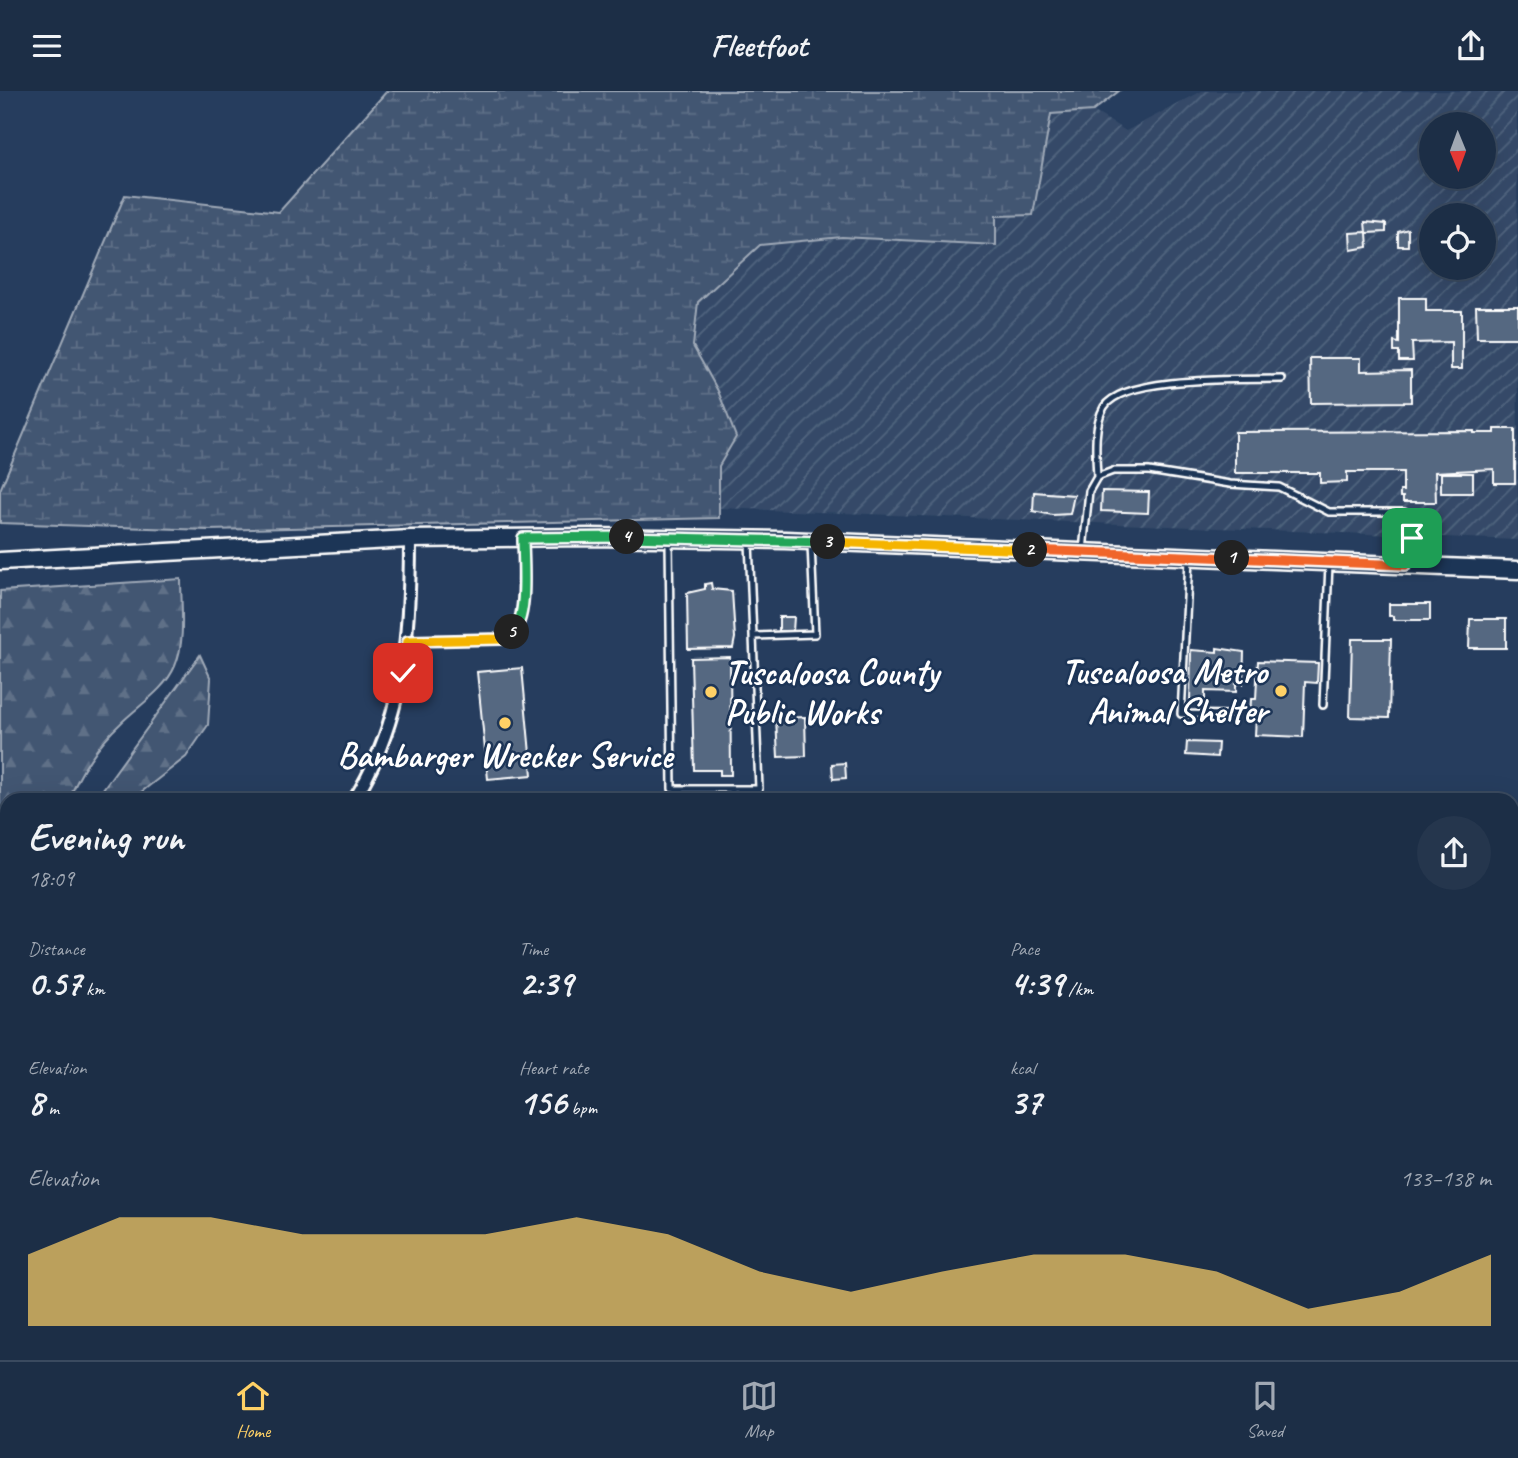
<!DOCTYPE html>
<meta charset="utf-8">
<style>
body{margin:0;font-family:Caveat,sans-serif;background:#25364d;color:#f1f3f6;height:100vh;display:flex;flex-direction:column;font-size:26px;white-space:nowrap}
*{box-sizing:border-box;margin:0}
p{font-size:23px;color:#a0a8b3}
.icon{flex:none;width:38px;height:38px;fill:none;stroke:currentColor;stroke-width:2;stroke-linecap:round;stroke-linejoin:round}
.map{position:relative;flex:1;overflow:hidden}
.details{position:absolute;left:0px;top:702px;width:1519px;height:569px;display:flex;flex-direction:column;background:#1c2e46;border-radius:21px 21px 0 0;box-shadow:0 7px 28px #0002,0 0 0 2px #3a4a5f}
.details>*{flex:none}
.needle{width:46px;rotate:179deg}
.buttons{position:absolute;left:1419px;top:21px;display:grid;gap:14px}
.buttons a{display:grid;place-items:center;width:77px;height:77px;border-radius:50%;background:#1c2e46;box-shadow:0 7px 28px #0002,0 0 0 2px #3a4a5f;font-size:35px}
.pin{position:absolute;display:grid;place-items:center;width:60px;height:60px;color:#fff;margin:-30px;border-radius:14px;box-shadow:0 4px 10px #0006}
.km{position:absolute;width:35px;height:35px;margin:-18px;border-radius:50%;background:#222;color:#fff;font-size:19px;line-height:35px;text-align:center}
.round{display:grid;place-items:center;flex:none;width:74px;height:74px;border-radius:37px;background:#25364d}
.head{display:flex;align-items:center;justify-content:space-between;height:119px;padding:0 28px}
h1{font-size:38px;font-weight:800;line-height:52px}
.stats{display:grid;grid-template-columns:repeat(3,1fr);gap:10px;height:119px;padding:7px 28px}
.stats div{display:grid;align-content:center}
.stats b{font-size:35px;font-weight:800}
.stats small{font-size:19px;font-weight:400}
.stats p{font-size:19px}
.chart{height:196px;padding:14px 28px}
.chart p{display:flex;justify-content:space-between}
.chart svg{width:100%;height:126px;margin-top:7px;fill:#ffd166;opacity:.7}
header{display:flex;justify-content:space-between;align-items:center;height:91px;padding:0 28px;background:#1c2e46;font-size:32px;font-weight:800}
.dock{display:flex;justify-content:space-around;align-items:center;height:98px;border-top:2px solid #3a4a5f;background:#1c2e46;font-size:19px;color:#a0a8b3}
.dock a{display:grid;justify-items:center;gap:4px}
.dock .current{color:#ffd166}
.map>svg:first-child{display:block}
.built{fill:#344a68}
.industrial{fill:url(#industrial-furrows);fill-rule:evenodd}
.forest{fill:url(#forest-firs);stroke:#a0aab8;stroke-width:2}
.wetland{fill:url(#wetland-marsh);stroke:#a0aab8;stroke-width:2}
.building{fill:#556781;stroke:#fff;stroke-width:2}
.lines{fill:none;stroke-linecap:round;stroke-linejoin:round}
.service-casing{stroke:#fff;stroke-width:10}
.minor-casing{stroke:#fff;stroke-width:16}
.secondary-casing{stroke:#fff;stroke-width:21}
.service{stroke:#1d3557;stroke-width:5}
.minor{stroke:#1d3557;stroke-width:10}
.secondary{stroke:#1d3557;stroke-width:16}
.split-1-casing{stroke:#fff;stroke-width:14}
.split-2-casing{stroke:#fff;stroke-width:14}
.split-3-casing{stroke:#fff;stroke-width:14}
.split-4-casing{stroke:#fff;stroke-width:14}
.split-5-casing{stroke:#fff;stroke-width:14}
.split-6-casing{stroke:#fff;stroke-width:14}
.split-1{stroke:#f0652b;stroke-width:9}
.split-2{stroke:#f0652b;stroke-width:9}
.split-3{stroke:#f5b400;stroke-width:9}
.split-4{stroke:#22a559;stroke-width:9}
.split-5{stroke:#22a559;stroke-width:9}
.split-6{stroke:#f5b400;stroke-width:9}
.poi-dot{fill:#ffd166;stroke:#1d3557;stroke-width:2.5}
.labels{text-anchor:middle;stroke-width:5;stroke-linejoin:round;paint-order:stroke}
.poi-label{font-size:35px;font-weight:bold;fill:#fff;stroke:#1d3557;text-anchor:end}
</style>
<header><svg class="icon" aria-label="menu" viewBox="0 0 24 24"><path d="M4 6h16M4 12h16M4 18h16"/></svg>Fleetfoot<svg class="icon" aria-label="share" viewBox="0 0 24 24"><path d="M12 15V3M7 8l5-5 5 5M5 13v7h14v-7"/></svg></header>
<div class="map">
<svg width="1518" height="1269" viewBox="0 0 1518 1269">
<defs>
<pattern id="industrial-furrows" width="10" height="10" patternUnits="userSpaceOnUse" patternTransform="scale(1.75)"><rect width="10" height="10" fill="#344a68"/><path d="M-1 1l2-2M0 10L10 0M9 11l2-2" fill="none" stroke="#52657f"/></pattern>
<pattern id="forest-firs" width="22" height="20" patternUnits="userSpaceOnUse" patternTransform="scale(1.75)"><rect width="22" height="20" fill="#425672"/><path d="M5 1l3.5 6h-7zM16 11l3.5 6h-7z" fill="#5e6f87"/></pattern>
<pattern id="wetland-marsh" width="20" height="14" patternUnits="userSpaceOnUse" patternTransform="scale(1.75)"><rect width="20" height="14" fill="#425672"/><path d="M1 5h8M5 5V1M11 12h8M15 12V8" fill="none" stroke="#5e6f87"/></pattern>
</defs>
<rect width="100%" height="100%" fill="#263d5e"/>
<filter id="ink" filterUnits="userSpaceOnUse"><feTurbulence type="fractalNoise" baseFrequency=".0143" numOctaves="2"/><feDisplacementMap in="SourceGraphic" scale="14" xChannelSelector="R" yChannelSelector="G"/><feConvolveMatrix kernelMatrix="1 2 1 2 8 2 1 2 1" color-interpolation-filters="sRGB"/></filter>
<g filter="url(#ink)">
<path class="built" d="M1512,833H1518V1269H1154V1264H1512Z"/>
<path class="industrial" d="M1202,0H1517L1518,449L719,417V375L736,345L718,300L693,255L698,211L760,155L842,146L995,154L996,125L1033,124L1051,23L1093,20L1126,40ZM1432,33H1484V86H1432ZM1432,124H1484V177H1432Z"/>
<path class="forest" d="M181,488C181,515 186,550 175,575C165,599 138,615 120,633C98,653 79,682 69,709H7V873L0,891V500Z
M200,564L211,588L208,634L186,666L131,709H95Z
M7,919L8,1264L6,1269H0V934Z"/>
<path class="wetland" d="M387,0H1119L1093,20L1051,23L1033,124L996,125V154L842,146L760,154L698,211L693,255L718,300L736,346L719,375V427L208,439L0,432V399L125,104L279,121Z"/>
<path class="building" d="M1365,131L1386,133V141L1367,142L1368,156L1351,159L1350,142L1366,141Z
M1408,138V155H1398V141Z
M1399,207H1426V220H1462V278H1451V251L1412,252L1413,270H1399V261H1394V251L1399,252Z
M1476,215H1518V247H1477Z
M1310,267H1361V280L1411,279V311L1311,312Z
M1495,338H1515V392H1494V378L1435,381L1436,411H1403V406H1400V400H1403V381H1347V391L1320,392V382H1235V341L1474,340V342H1495Z
M1441,382H1473V402H1441Z
M1102,400L1149,401L1148,422L1101,420Z
M1034,401L1074,404L1070,423L1052,424L1033,420Z
M711,492L712,498L732,500L735,547L733,557L688,558L687,502L705,498V493Z
M1389,513H1430V529H1393V525H1389Z
M779,526H794L793,540H779Z
M1470,528H1506V557H1469Z
M1352,548H1391L1389,627L1350,626Z
M1217,557L1244,561L1243,593H1236V601L1205,600V611H1190L1191,559L1217,561Z
M730,566L731,684H720V679H694L691,567Z
M1258,570L1318,572L1317,592L1305,591L1303,646L1255,644L1256,626H1250L1251,608H1256Z
M522,577L532,684L488,688L477,581Z
M805,626L806,665L778,666L776,627Z
M1187,651L1218,652L1217,666L1186,664Z
M845,672L846,687L833,688L832,673Z
M1002,1264H1074V1269H934Z"/>
<g class="lines">
<defs>
<path id="service" d="M1097,386C1096,365 1093,335 1104,316C1124,284 1245,289 1282,288
M669,450L672,698H759L753,545
M749,451L753,545L815,543L811,453
M1083,460L1089,400L1097,386L1113,380H1149L1230,393L1279,396L1329,421H1404L1413,427V447L1406,471
M1189,469L1181,623L1230,624
M408,550L502,548L518,537L522,522L523,450
M1323,614L1329,473
M732,698V709
M1512,917L1518,915
M1512,1192L1518,1195
M228,1264L240,1269
M1215,1267L1380,1265L1395,1269
M1461,1269L1463,1264"/>
<path id="minor" d="M354,709C405,627 410,541 410,448
M24,1269L26,1264"/>
<path id="secondary" d="M0,470L410,448L589,446L785,449L1518,479"/>
</defs>
<use href="#service" class="service-casing"/>
<use href="#minor" class="minor-casing"/>
<use href="#secondary" class="secondary-casing"/>
<use href="#service" class="service"/>
<use href="#minor" class="minor"/>
<use href="#secondary" class="secondary"/>
</g>
</g>
<g class="lines" filter="url(#ink)">
<defs>
<path id="split-1" d="M1232,467L1405,474L1412,447"/>
<path id="split-2" d="M1030,459L1232,467"/>
<path id="split-3" d="M828,451L1030,459"/>
<path id="split-4" d="M627,446L828,451"/>
<path id="split-5" d="M512,541C529,530 523,467 523,447L627,446"/>
<path id="split-6" d="M403,582L408,550L502,548L512,541"/>
</defs>
<use href="#split-1" class="split-1-casing"/>
<use href="#split-2" class="split-2-casing"/>
<use href="#split-3" class="split-3-casing"/>
<use href="#split-4" class="split-4-casing"/>
<use href="#split-5" class="split-5-casing"/>
<use href="#split-6" class="split-6-casing"/>
<use href="#split-1" class="split-1"/>
<use href="#split-2" class="split-2"/>
<use href="#split-3" class="split-3"/>
<use href="#split-4" class="split-4"/>
<use href="#split-5" class="split-5"/>
<use href="#split-6" class="split-6"/>
</g>
<g class="poi-dot">
<circle cx="1281" cy="600" r="7"/>
<circle cx="711" cy="601" r="7"/>
<circle cx="505" cy="632" r="7"/>
</g>
<g class="labels">
<g class="poi-label">
<text x="1267" y="592">Tuscaloosa Metro<tspan x="1267" dy="40">Animal Shelter</tspan></text>
<text x="725" y="593" text-anchor="start">Tuscaloosa County<tspan x="725" dy="40">Public Works</tspan></text>
<text x="505" y="676" text-anchor="middle">Bambarger Wrecker Service</text>
</g>
</g>
</svg>
<div class="buttons">
<a><svg class="needle" viewBox="-14 -14 28 28"><path d="M0-13l5 13h-10z" fill="#e53935"/><path d="M0 13l5-13h-10z" fill="#a0a8b3"/></svg></a>
<a><svg class="icon" aria-label="locate" viewBox="0 0 24 24"><circle cx="12" cy="12" r="6"/><path d="M12 2v4M12 18v4M2 12h4M18 12h4"/></svg></a>
</div>
<div class="pin" style="left:1412px;top:447px;background:#1e9e55"><svg class="icon" aria-label="arrive" viewBox="0 0 24 24"><path d="M6 21V4h12l-3 4 3 4H6"/></svg></div>
<div class="pin" style="left:403px;top:582px;background:#d93025"><svg class="icon" aria-label="check" viewBox="0 0 24 24"><path d="M5 12l5 5 9-10"/></svg></div>
<b class="km" style="left:1232px;top:467px">1</b>
<b class="km" style="left:1030px;top:459px">2</b>
<b class="km" style="left:828px;top:451px">3</b>
<b class="km" style="left:627px;top:446px">4</b>
<b class="km" style="left:512px;top:541px">5</b>
<section class="details">
<div class="head"><div><h1>Evening run</h1><p>18:09</p></div><a class="round"><svg class="icon" aria-label="share" viewBox="0 0 24 24"><path d="M12 15V3M7 8l5-5 5 5M5 13v7h14v-7"/></svg></a></div>
<div class="stats">
<div><p>Distance</p><b>0.57<small> km</small></b></div>
<div><p>Time</p><b>2:39</b></div>
<div><p>Pace</p><b>4:39<small> /km</small></b></div>
</div>
<div class="stats">
<div><p>Elevation</p><b>8<small> m</small></b></div>
<div><p>Heart rate</p><b>156<small> bpm</small></b></div>
<div><p>kcal</p><b>37</b></div>
</div>
<div class="chart"><p><span>Elevation</span>133–138 m</p>
<svg viewBox="0 0 160 44" preserveAspectRatio="none"><path d="M0 44V19L10 6L20 6L30 12L40 12L50 12L60 6L70 12L80 25L90 32L100 25L110 19L120 19L130 25L140 38L150 32L160 19V44z"/></svg>
</div>
</section>
</div>
<nav class="dock">
<a class="current"><svg class="icon" aria-label="home" viewBox="0 0 24 24"><path d="M3 11l9-7 9 7M6 9v11h12V9"/></svg>Home</a>
<a><svg class="icon" aria-label="map" viewBox="0 0 24 24"><path d="M3 6l6-2 6 2 6-2v14l-6 2-6-2-6 2zM9 4v14M15 6v14"/></svg>Map</a>
<a><svg class="icon" aria-label="saved" viewBox="0 0 24 24"><path d="M7 4h10v16l-5-4-5 4z"/></svg>Saved</a>
</nav>
